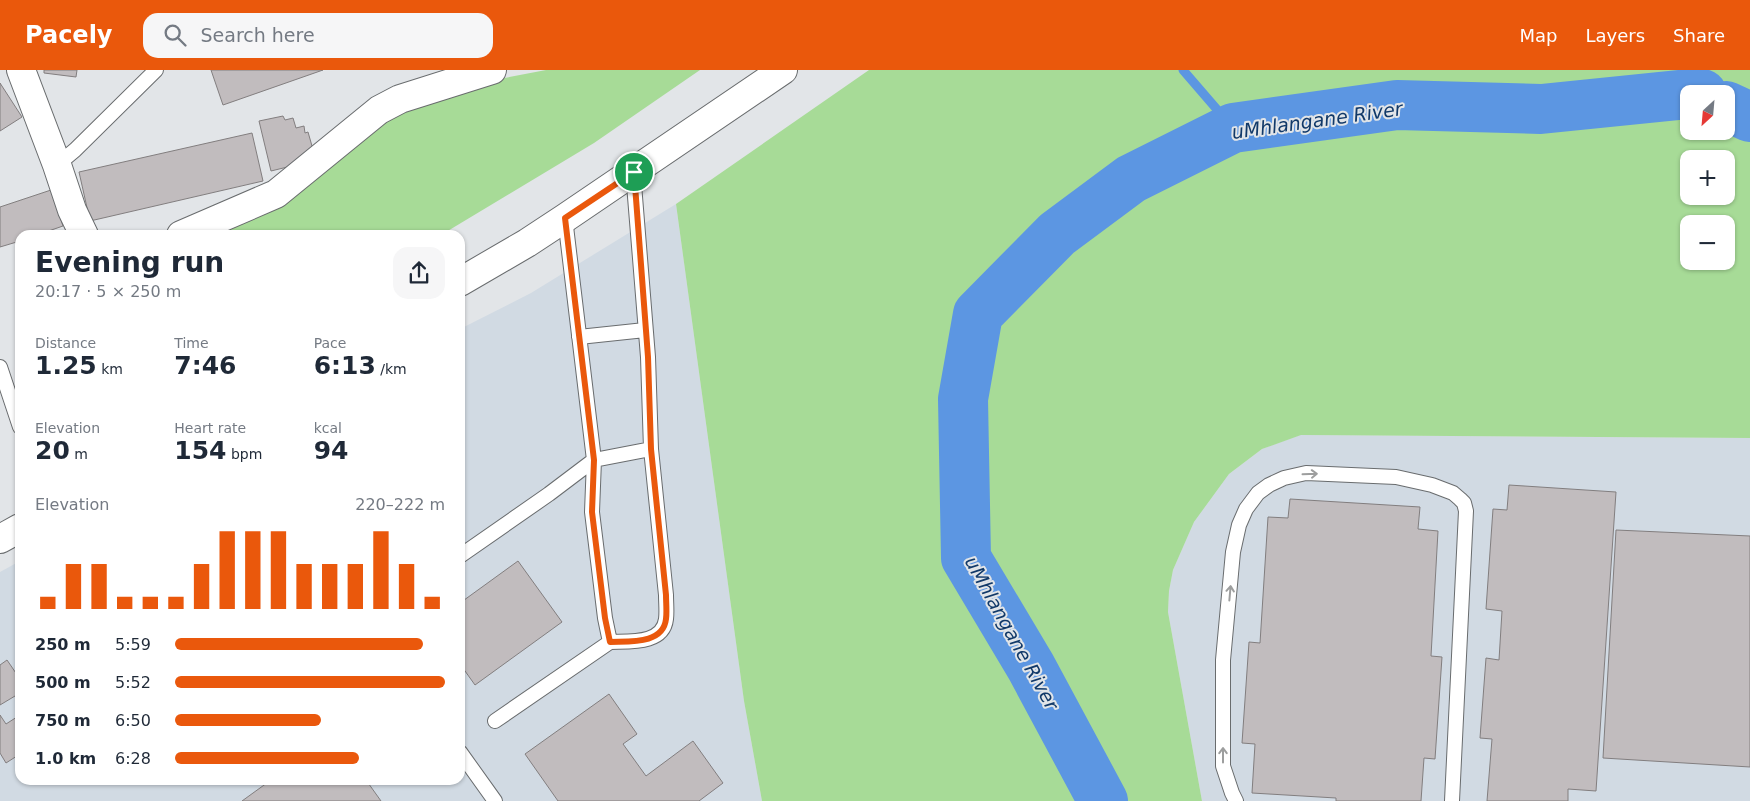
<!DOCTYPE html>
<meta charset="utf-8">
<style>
body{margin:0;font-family:"DejaVu Sans",sans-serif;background:#f6f6f7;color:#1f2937;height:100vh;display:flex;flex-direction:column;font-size:19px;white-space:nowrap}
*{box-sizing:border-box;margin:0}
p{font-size:16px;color:#747a83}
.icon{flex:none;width:28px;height:28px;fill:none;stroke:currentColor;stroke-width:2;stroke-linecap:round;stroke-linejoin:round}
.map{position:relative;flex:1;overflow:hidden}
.drawer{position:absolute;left:15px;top:160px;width:450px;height:555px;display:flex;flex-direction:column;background:#fff;border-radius:15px;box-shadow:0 1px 4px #0004}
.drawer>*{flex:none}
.needle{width:32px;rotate:206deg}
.fabs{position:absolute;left:1680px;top:15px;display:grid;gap:10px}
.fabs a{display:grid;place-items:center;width:55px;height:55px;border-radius:10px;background:#fff;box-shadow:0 1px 4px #0004;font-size:25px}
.pin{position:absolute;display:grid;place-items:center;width:42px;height:42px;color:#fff;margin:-21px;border:2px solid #fff;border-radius:50%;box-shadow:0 1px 5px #0007}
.round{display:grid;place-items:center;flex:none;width:52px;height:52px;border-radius:15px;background:#f6f6f7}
.summary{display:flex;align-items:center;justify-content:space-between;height:85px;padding:0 20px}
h1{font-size:28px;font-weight:600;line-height:38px}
.metrics{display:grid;grid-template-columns:repeat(3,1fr);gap:8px;height:85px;padding:5px 20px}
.metrics div{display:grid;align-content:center}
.metrics b{font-size:25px;font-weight:600}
.metrics small{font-size:14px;font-weight:400}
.metrics p{font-size:14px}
.chart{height:140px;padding:10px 20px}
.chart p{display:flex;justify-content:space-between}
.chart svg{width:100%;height:90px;margin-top:5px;stroke:#ea580c;stroke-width:6}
ul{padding:0 20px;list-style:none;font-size:16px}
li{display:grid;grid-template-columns:80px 60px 1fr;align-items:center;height:38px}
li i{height:12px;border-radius:6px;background:#ea580c}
header{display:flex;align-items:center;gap:30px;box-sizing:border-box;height:70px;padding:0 25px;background:#ea580c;color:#fff}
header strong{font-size:24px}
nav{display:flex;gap:28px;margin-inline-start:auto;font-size:18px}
.search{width:350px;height:45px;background:#f6f6f7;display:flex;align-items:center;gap:12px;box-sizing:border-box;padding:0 18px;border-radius:15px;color:#747a83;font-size:19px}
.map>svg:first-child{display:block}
.built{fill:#d1dae3}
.green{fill:#a7db97;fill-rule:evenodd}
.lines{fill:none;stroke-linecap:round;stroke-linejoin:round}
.stream{stroke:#5c96e2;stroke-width:9}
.river{stroke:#5c96e2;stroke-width:50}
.building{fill:#c1bcbe;stroke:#827e7f}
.service-casing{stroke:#696c6e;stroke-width:16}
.minor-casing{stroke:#696c6e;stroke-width:30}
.tertiary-casing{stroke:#696c6e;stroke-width:30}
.service{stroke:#fff;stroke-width:14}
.minor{stroke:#fff;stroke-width:28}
.tertiary{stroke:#fff;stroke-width:28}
.oneway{stroke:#9d9e9e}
.route-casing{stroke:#fff;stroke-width:10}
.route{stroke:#ea580c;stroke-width:6}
.labels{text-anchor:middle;stroke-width:4;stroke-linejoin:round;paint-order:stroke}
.water-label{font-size:19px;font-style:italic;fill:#113969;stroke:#e2e5e8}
</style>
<header>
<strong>Pacely</strong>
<div class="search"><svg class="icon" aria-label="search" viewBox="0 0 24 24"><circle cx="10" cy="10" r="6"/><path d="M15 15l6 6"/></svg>Search here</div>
<nav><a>Map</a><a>Layers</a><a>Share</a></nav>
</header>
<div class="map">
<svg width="1750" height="731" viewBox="0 0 1750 731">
<rect width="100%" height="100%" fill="#e2e5e8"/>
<path class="built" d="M676,134L744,631L762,731H0V502L20,491V710H460V259L531,223Z
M1300,365L1750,368V731H1202L1168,542L1169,521L1173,500L1194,452L1229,404L1262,379Z"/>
<path class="green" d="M546,0H700L594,73L441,165H211L280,138L378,53L423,31L478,13Z
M869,0H1750V368L1301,365L1262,379L1229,404L1194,452L1173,500L1169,521L1168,542L1202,731H762L744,631L676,134ZM1689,24H1726V61H1689ZM1689,89H1726V126H1689ZM1689,154H1726V191H1689Z"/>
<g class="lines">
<path class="stream" d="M1183,0L1233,58"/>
<path class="river" d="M1726,36L1750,47
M1103,731L1031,597L966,488L963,329L978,244L1057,164L1131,109L1233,58L1397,35L1541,39L1699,23L1702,24"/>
</g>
<path class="building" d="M44,0H77L76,7L44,3Z
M211,0H323L223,35Z
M0,13L22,47L0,61Z
M283,46L285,50L293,48L296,58L304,56L305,63L308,62L316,90L271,101L259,51Z
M252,63L263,111L90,151L79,102Z
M51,120L63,156L37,165H20V171L0,177V137Z
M1509,415L1616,422L1596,721L1568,719V731H1487L1492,669L1480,668L1486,588L1499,590L1502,541L1486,539L1493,439L1507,440Z
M1290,429L1420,437L1418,459L1438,461L1431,586L1442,587L1435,689L1424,688L1421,731H1336V728L1252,723L1255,674L1242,673L1249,572L1260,573L1268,447L1288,448Z
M1616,460L1750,466V697L1603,688Z
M518,491L562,552L475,615L460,594V533Z
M7,590L20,609V623L0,635V595Z
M609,624L637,664L623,674L646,706L693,671L723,713L699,731H558L525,684Z
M0,645L6,654L20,645V684L6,693L0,683Z
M271,710H366L381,731H242Z"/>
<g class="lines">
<defs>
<path id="service" d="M57,95L75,80L156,0
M565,148L594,390L592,442L605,548L610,572C628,571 663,575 666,549C667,542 666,533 666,525L651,379
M579,267L645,260
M0,297L20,357
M460,486L549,424L594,390L651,379L648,287L633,102
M495,651L610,572
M460,682L495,731
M1236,731L1232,723L1223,696V590L1233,482L1239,455L1246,439L1258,423L1269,415L1284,408L1306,403L1396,407L1432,415L1453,423L1460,429L1464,433L1466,441L1452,731"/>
<path id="minor" d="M21,0L57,95L72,140L84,165
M181,165L276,124L379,40L400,29L492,0"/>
<path id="tertiary" d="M460,212L527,173L565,148L783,0
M0,469L20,458"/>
</defs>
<use href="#service" class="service-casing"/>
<use href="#minor" class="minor-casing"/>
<use href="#tertiary" class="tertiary-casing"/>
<use href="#service" class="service"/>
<use href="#minor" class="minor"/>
<use href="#tertiary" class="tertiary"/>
</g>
<defs><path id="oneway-shaft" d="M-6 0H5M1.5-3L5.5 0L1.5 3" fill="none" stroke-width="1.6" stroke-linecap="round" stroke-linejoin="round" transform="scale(1.25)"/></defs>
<g class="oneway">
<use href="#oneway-shaft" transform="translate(1310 404) rotate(-2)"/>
<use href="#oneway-shaft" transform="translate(1230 523) rotate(-85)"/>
<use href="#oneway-shaft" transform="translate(1223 685) rotate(-90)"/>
</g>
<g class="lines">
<defs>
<path id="route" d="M634,102L648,287L651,379L666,525C666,533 667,542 666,549C663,575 628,571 610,572L605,548L592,442L594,390L565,148Z"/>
</defs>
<use href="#route" class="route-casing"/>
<use href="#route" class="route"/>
</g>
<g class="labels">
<g class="water-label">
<text transform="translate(1317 50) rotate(-8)" y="7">uMhlangane River</text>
<text transform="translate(1012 563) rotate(61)" y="7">uMhlangane River</text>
</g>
</g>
</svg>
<div class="fabs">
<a><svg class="needle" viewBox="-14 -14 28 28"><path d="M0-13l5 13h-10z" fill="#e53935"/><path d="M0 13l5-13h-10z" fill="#747a83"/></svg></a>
<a>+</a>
<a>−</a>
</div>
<div class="pin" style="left:634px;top:102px;background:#1e9e55"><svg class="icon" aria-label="arrive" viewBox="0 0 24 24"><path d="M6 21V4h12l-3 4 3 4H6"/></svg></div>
<section class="drawer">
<div class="summary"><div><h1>Evening run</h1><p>20:17 · 5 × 250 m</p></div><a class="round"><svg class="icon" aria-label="share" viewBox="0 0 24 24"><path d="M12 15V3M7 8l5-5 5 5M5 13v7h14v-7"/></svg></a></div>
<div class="metrics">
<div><p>Distance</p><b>1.25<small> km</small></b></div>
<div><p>Time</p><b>7:46</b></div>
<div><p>Pace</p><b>6:13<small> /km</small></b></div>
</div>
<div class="metrics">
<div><p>Elevation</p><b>20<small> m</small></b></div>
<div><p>Heart rate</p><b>154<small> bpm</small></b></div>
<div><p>kcal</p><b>94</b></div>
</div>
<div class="chart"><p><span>Elevation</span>220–222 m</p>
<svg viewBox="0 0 160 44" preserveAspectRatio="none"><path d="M5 44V38M15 44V22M25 44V22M35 44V38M45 44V38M55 44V38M65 44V22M75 44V6M85 44V6M95 44V6M105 44V22M115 44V22M125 44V22M135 44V6M145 44V22M155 44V38"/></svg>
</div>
<ul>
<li><b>250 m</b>5:59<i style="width:92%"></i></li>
<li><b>500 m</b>5:52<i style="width:100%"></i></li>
<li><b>750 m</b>6:50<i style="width:54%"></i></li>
<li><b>1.0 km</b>6:28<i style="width:68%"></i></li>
</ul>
</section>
</div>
